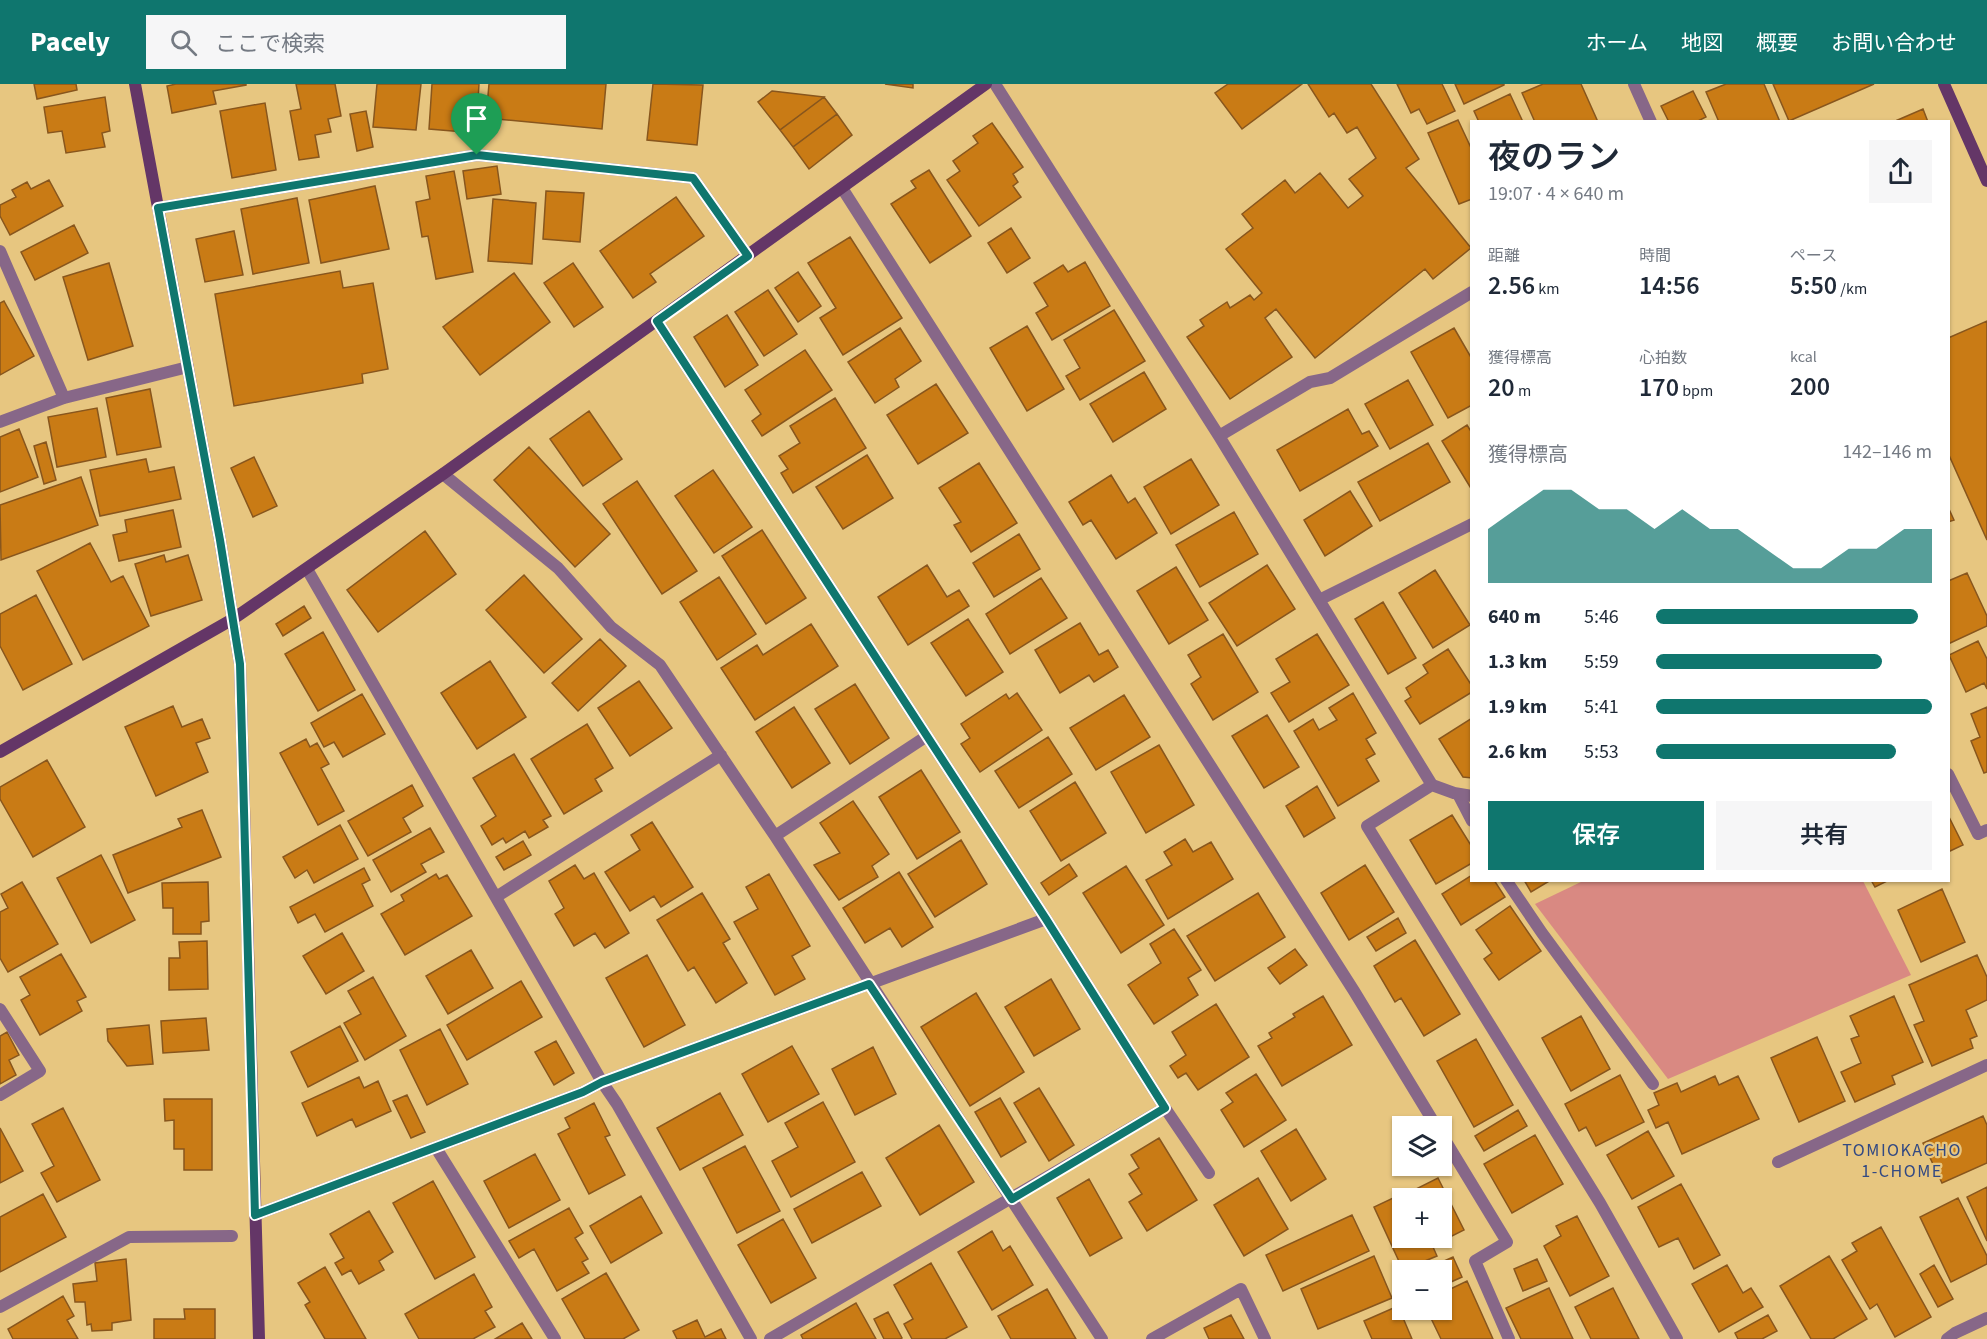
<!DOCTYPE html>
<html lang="ja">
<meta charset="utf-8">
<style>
body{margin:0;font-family:"Source Sans 3","Noto Sans JP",sans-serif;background:#f6f6f7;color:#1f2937;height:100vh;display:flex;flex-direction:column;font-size:22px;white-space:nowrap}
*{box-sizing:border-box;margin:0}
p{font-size:20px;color:#747a83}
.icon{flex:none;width:33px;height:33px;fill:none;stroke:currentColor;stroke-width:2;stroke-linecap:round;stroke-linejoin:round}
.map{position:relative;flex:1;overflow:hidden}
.sheet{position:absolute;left:1470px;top:36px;width:480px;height:762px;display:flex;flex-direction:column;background:#fff;border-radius:0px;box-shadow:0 2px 4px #0004}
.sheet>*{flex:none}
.controls{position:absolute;left:1392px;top:1032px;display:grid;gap:12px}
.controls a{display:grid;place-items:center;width:60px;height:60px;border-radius:0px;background:#fff;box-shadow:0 2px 4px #0004;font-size:30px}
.pin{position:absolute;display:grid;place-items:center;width:51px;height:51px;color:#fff;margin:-62px -26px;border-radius:50% 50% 50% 0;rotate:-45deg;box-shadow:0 0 6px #0007}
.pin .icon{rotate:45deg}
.round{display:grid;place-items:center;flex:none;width:63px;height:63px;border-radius:0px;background:#f6f6f7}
.overview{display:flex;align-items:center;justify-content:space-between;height:102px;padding:0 18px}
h1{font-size:33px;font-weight:600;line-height:45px}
.stats{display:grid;grid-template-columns:repeat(3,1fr);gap:9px;height:102px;padding:6px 18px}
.stats div{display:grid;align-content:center}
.stats b{font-size:26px;font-weight:600}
.stats small{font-size:16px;font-weight:400}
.stats p{font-size:16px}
.chart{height:168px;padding:12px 18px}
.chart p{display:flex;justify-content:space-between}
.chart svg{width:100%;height:108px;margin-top:6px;fill:#0f766e;opacity:.7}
.primary-button{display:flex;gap:12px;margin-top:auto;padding:12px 18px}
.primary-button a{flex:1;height:69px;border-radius:0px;background:#0f766e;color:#fff;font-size:24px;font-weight:600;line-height:69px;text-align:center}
.primary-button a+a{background:#f6f6f7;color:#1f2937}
ul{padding:0 18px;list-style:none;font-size:20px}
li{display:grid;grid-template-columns:96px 72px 1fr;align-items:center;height:45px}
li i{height:15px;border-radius:8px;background:#0f766e}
header{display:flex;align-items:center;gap:36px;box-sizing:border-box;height:84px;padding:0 30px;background:#0f766e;color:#fff}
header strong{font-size:28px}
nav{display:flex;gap:33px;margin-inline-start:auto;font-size:21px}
.search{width:420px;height:54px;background:#f6f6f7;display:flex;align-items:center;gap:15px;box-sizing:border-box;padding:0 21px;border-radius:0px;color:#747a83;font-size:22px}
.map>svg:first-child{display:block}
.green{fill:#d98982}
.building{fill:#c97b15;stroke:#88561d;stroke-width:1.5}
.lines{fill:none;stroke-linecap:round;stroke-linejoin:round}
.lane{stroke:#876788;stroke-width:12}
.street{stroke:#876788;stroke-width:12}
.secondary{stroke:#643667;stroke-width:12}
.route-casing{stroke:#fff;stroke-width:12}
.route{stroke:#0f766e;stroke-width:8}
.labels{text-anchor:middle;stroke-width:4.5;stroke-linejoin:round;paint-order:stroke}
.neighbourhood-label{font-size:18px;letter-spacing:1.5px;fill:#324983;stroke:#e7c680}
</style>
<header>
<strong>Pacely</strong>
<div class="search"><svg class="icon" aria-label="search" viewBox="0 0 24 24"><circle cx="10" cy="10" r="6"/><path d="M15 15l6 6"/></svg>ここで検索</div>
<nav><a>ホーム</a><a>地図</a><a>概要</a><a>お問い合わせ</a></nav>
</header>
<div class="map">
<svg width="1987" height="1255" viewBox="0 0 1987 1255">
<rect width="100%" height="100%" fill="#e7c680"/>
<path class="green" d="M1583,797H1863L1911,891L1668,995L1535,820Z"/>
<path class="building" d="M34,0H76L77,6L37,15Z
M176,0H246V1L213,7L216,20L172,29L167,2Z
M296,0H335L341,32L328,35L331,48L315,51L319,73L299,76L290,27L301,25Z
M377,0H421L416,46L373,43Z
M432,0H479L476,49L429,45Z
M489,0H606L602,45L486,34Z
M653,0L703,1L697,61L647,56Z
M885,0H913V4Z
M1228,0H1302L1242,45L1215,9Z
M1308,0H1371L1419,75L1406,84L1471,164L1433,195L1425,185L1315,274L1276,225L1265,234L1292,273L1230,315L1187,253L1204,242L1200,236L1227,218L1230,224L1250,211L1254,216L1262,209L1226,165L1253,144L1242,130L1285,96L1295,109L1320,89L1348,124L1363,112L1349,95L1376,74L1357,43L1347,49L1334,29L1329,33Z
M1397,0H1442L1455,27L1427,40L1419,25L1411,29Z
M1455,0H1504V1L1464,20Z
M1543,0H1581L1598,38H1535L1522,9Z
M1726,0H1764L1780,38H1719L1706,8Z
M1773,0H1874L1789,37Z
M772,7L824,13L780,46L758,18Z
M1693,7L1706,33L1696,38H1669L1661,22Z
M1510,10L1523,38H1479L1474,27Z
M105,13L110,47L102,49L105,63L66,69L62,47L48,49L44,23Z
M824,13L837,30L793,63L780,46Z
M265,19L276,86L232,94L220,27Z
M1923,25L1928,38H1893Z
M366,27L373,63L357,67L350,30Z
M837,30L852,51L809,85L793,63Z
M1458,36L1472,66V115L1459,120L1428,49Z
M992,39L1023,83L1013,90L1018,98L1013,102L1021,113L979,142L947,96L960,87L953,77L978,59L973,52Z
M497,82L501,110L467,115L463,87Z
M929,86L971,152L930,179L891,120L916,104L911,97Z
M454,87L473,188L436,195L428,152L422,153L416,118L430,115L426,92Z
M49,96L63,122L10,151L0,132V121L16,113L12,106L27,98L31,105Z
M375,102L389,165L321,179L309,116Z
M546,107L584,109L580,158L543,155Z
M676,113L704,152L650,190L656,198L633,214L600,167Z
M297,114L309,179L253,190L241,125Z
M493,115L536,119L532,180L488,177Z
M74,141L88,169L35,196L21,168Z
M1011,144L1030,174L1007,189L988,159Z
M234,147L243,191L205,198L196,155Z
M850,153L902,234L843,271L820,234L836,224L808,179Z
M1085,178L1110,222L1052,256L1036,229L1048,222L1034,199L1063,181L1068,188Z
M109,179L133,262L88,276L63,193Z
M573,179L603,223L574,243L544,199Z
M340,187L343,204L373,199L388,285L362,290L363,299L234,322L215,210Z
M798,188L821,222L798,238L775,204Z
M514,189L550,238L480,291L443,243Z
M768,206L797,250L764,272L735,228Z
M4,217L34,272L0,291V219Z
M1114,226L1145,277L1080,316L1066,292L1080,284L1064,256Z
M727,231L758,281L725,303L694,253Z
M1987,237V456L1948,369V254Z
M1027,242L1064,305L1027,327L990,264Z
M900,244L921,277L895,295L899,303L875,319L848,278Z
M1454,244L1472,275V321L1448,334L1411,268Z
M805,266L832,306L762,352L752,337L761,330L745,306Z
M1144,288L1166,325L1113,358L1090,320Z
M1408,296L1433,341L1390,365L1365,320Z
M936,300L968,349L918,380L887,331Z
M150,305L161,363L117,371L106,314Z
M835,314L866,364L793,409L781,389L788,385L779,372L800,359L790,342Z
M97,324L106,373L57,383L48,333Z
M1348,325L1362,350L1369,347L1378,362L1300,407L1277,366Z
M589,327L622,375L583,402L550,355Z
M1467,341L1472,349V406L1442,357Z
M19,345L38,393L0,408V353Z
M46,358L56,396L44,400L34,362Z
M1428,359L1450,398L1380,437L1358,398Z
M529,363L610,450L575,483L494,396Z
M867,371L893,414L843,445L816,403Z
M254,373L277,422L253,433L231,384Z
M146,375L149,388L174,383L181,415L100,432L90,386Z
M1191,375L1219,421L1171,450L1144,403Z
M979,379L1017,439L971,468L954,441L961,438L939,404Z
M713,386L752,443L714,469L675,412Z
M1111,391L1128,419L1135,414L1157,449L1116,475L1091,436L1083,441L1069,418Z
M81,393L98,441L1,476L0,421Z
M637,397L697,487L662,510L603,420Z
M1350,407L1372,442L1325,472L1304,436Z
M1948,423L1954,436L1948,438Z
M173,426L181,463L119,477L113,451L127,448L125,436Z
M1234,428L1258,470L1200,503L1176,461Z
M762,446L806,514L766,540L722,472Z
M425,447L456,490L378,548L347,506Z
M1019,450L1040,485L994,513L973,479Z
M90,459L111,498L123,492L149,542L83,576L37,487Z
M164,471L166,478L188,471L202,516L151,532L135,480Z
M927,481L947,513L959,506L969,522L908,561L878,513Z
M1267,481L1295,525L1237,562L1209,519Z
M1176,483L1208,536L1169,560L1137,507Z
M1435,486L1470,541L1433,564L1399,509Z
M1967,489L1987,532V542L1948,560V497Z
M524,491L582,555L544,589L486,526Z
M719,493L756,550L717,576L680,518Z
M1041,494L1067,534L1010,570L986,530Z
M36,511L72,580L23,606L0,562V530Z
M1383,518L1416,574L1388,590L1355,535Z
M304,522L311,534L283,552L276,540Z
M968,535L1003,588L966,612L931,559Z
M1080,539L1099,571L1108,566L1118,583L1094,598L1089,591L1060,609L1035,566Z
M811,540L838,582L755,636L721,584L757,561L763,571Z
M323,548L355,606L318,627L285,570Z
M1223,550L1258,608L1213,636L1191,600L1201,593L1188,571Z
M1317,550L1349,601L1289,638L1271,609L1290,598L1276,575Z
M600,555L626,582L578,627L552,599Z
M1978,557L1987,575V605L1984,599L1966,608L1949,571Z
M1448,565L1472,602V608L1420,640L1405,617L1411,613L1406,604L1428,589L1423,581Z
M490,577L526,633L477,665L441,609Z
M639,597L672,644L630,672L598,624Z
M855,600L889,654L850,680L815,625Z
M1017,609L1042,646L980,688L961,660L970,654L961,640L1006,610L1009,615Z
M1353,609L1376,649L1366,655L1375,670L1366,675L1379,697L1338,722L1294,647L1313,635L1319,646L1337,636L1329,624Z
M362,610L385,650L343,673L334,658L324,663L311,639Z
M1124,611L1150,653L1096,686L1070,644Z
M173,622L182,643L202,635L210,654L196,659L208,688L156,712L125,643Z
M794,623L830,679L792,704L756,648Z
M1987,623V688L1984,689L1971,657L1980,653L1971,630Z
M1267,631L1299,683L1264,704L1232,652Z
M1472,634V694L1463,693L1439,655Z
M587,640L613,684L595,695L602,707L564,730L531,675Z
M1048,653L1072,690L1019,724L995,687Z
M306,655L310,663L317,659L329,680L321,684L344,727L318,741L280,669Z
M1159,661L1194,721L1146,749L1111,688Z
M514,670L551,732L543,736L548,743L529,754L525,747L506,759L503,754L492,761L481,742L496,732L473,694Z
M47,676L85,743L33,773L0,715V703Z
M921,686L960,748L917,775L879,713Z
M1075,698L1106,749L1061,777L1030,727Z
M412,701L423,722L403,734L411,748L368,772L348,737Z
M1317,702L1335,734L1304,753L1286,722Z
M853,717L889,770L872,782L878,793L839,816L814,781L840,769L820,739Z
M202,726L221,773L128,809L113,771L182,743L178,735Z
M1452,731L1472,763V779L1436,800L1410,756Z
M1948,731L1963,761L1948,768Z
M652,738L693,803L661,823L654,812L630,827L605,788L640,766L631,751Z
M340,741L358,775L314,799L307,786L295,794L283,773Z
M430,744L444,768L421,780L426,788L391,808L373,776Z
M1185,755L1193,768L1211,758L1233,795L1168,835L1146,796L1172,781L1164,768Z
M961,756L987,800L935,833L908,790Z
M523,757L531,771L504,786L496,773Z
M101,771L135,836L91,859L57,794Z
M1069,780L1077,792L1049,811L1041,799Z
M575,781L584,795L594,789L629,849L605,864L595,849L574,862L555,830L564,824L549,797Z
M1365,781L1394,828L1349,856L1321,809Z
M1126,782L1164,841L1121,869L1083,809Z
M364,784L370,796L362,800L373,822L325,848L315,830L298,839L290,823Z
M899,788L933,843L902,863L890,844L865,859L843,824Z
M436,790L439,795L447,791L472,832L405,871L381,830L404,817L401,811Z
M769,790L810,862L792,872L805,895L775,911L734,838L758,825L746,803Z
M1472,791V796H1494L1505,813L1461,841L1442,810Z
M1524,796H1551L1531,808Z
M1871,796H1889L1875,803Z
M22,798L58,860L8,888L0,874V828L8,824L1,810Z
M208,798L209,837L201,838V850H173V824H163L162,799Z
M1942,805L1965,858L1921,878L1898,826Z
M702,809L730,855L723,859L747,899L716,919L694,883L688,887L657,836Z
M1258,809L1285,853L1215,897L1187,852Z
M1510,822L1541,867L1499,896L1484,875L1492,869L1476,846Z
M1398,834L1406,849L1376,867L1367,853Z
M1174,845L1201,886L1188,894L1198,911L1154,940L1128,901L1161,879L1150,860Z
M342,849L364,887L326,910L303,872Z
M1415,856L1460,930L1424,952L1401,914L1395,918L1374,882Z
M207,857L208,905L169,906V874H180L179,858Z
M1295,865L1307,881L1280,900L1268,884Z
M471,866L493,904L448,930L426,892Z
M61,870L86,913L77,917L82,927L40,951L21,916L30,911L20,893Z
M647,871L685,941L644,963L606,894Z
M1977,871L1987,893V916L1966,926L1977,952L1970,955L1973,964L1932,982L1914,941L1924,937L1909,901Z
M373,893L406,952L365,976L344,939L361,930L348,907Z
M1051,895L1080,945L1034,972L1005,923Z
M521,897L542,933L467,976L447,941Z
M976,909L1024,988L970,1022L921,943Z
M1323,912L1352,961L1282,1002L1258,962L1272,954L1269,949L1295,933L1293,930Z
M1894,912L1923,978L1892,992L1895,1000L1855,1018L1841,988L1861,979L1851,955L1859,952L1850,932Z
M1216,920L1249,973L1198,1006L1186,989L1178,994L1170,982L1186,971L1172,948Z
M1581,932L1610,985L1571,1007L1542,954Z
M206,934L209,966L163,969L161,937Z
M149,941L153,980L127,982L108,957L107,945Z
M340,942L358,977L308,1003L291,968Z
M440,945L468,1000L427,1021L400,966Z
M7,948L19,971L9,976L16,991L0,1000V952Z
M1817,953L1845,1017L1799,1038L1771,974Z
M1476,955L1513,1021L1474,1043L1437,977Z
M556,957L574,989L554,1001L535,968Z
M792,962L819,1010L768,1038L742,990Z
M873,963L896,1010L855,1031L832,985Z
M1256,990L1286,1036L1244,1063L1221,1026L1233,1018L1226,1009Z
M1620,991L1644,1038L1596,1062L1586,1043L1579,1047L1565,1020Z
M1715,992L1719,1001L1738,992L1759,1035L1682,1070L1668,1038L1656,1044L1648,1026L1659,1021L1654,1009L1677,999L1681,1008Z
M359,993L364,1004L378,997L391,1027L356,1043L352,1035L317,1052L302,1019Z
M1039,1004L1074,1061L1049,1077L1014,1019Z
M720,1009L743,1051L680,1086L657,1044Z
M407,1011L425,1048L411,1054L393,1017Z
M1000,1014L1026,1058L1001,1073L975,1028Z
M164,1015H212V1086H184V1065H174V1036L165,1037Z
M823,1018L855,1078L791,1113L772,1077L798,1063L785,1039Z
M594,1019L610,1051L605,1053L625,1091L589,1110L558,1050L570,1044L565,1034Z
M63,1024L100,1096L57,1118L41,1089L54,1082L32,1040Z
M1518,1026L1527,1042L1484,1067L1475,1052Z
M1983,1032L1987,1041V1079L1942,1099L1923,1059Z
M939,1041L974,1098L920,1131L886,1074Z
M0,1044L23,1087L0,1099Z
M1296,1045L1326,1095L1291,1117L1261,1067Z
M1648,1047L1674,1092L1632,1115L1607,1071Z
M1535,1051L1563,1100L1512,1129L1484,1080Z
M1159,1054L1197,1116L1147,1147L1129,1118L1142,1110L1129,1090L1139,1084L1131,1071Z
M745,1062L780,1127L737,1149L703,1084Z
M535,1070L560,1116L509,1144L484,1097Z
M862,1088L881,1122L812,1159L794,1125Z
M1258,1094L1288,1145L1244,1172L1214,1121Z
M1438,1094L1464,1146L1438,1159L1435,1154H1442V1114H1416L1412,1107Z
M1089,1095L1122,1154L1090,1172L1057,1114Z
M433,1097L475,1173L435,1195L393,1119Z
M1681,1100L1720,1171L1694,1185L1678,1154L1659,1163L1638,1123Z
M1987,1103V1157L1967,1113Z
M1408,1107L1412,1114H1402V1154H1429L1437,1172L1403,1186L1374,1123Z
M43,1110L66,1153L0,1188V1133Z
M641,1112L662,1149L611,1179L590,1142Z
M1958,1114L1987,1172V1180L1951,1198L1920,1133Z
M569,1124L583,1149L575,1154L588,1175L582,1178L589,1189L557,1207L534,1165L519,1174L509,1157Z
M369,1127L393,1168L379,1177L384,1186L359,1200L351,1186L342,1191L335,1179L344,1174L330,1150Z
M1352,1131L1369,1167L1283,1207L1266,1171Z
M1577,1132L1609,1192L1570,1212L1544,1162L1561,1152L1556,1142Z
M783,1135L816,1194L771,1219L738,1161Z
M1881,1143L1931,1233L1895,1253L1877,1220L1870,1225L1842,1176L1857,1167L1852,1159Z
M992,1147L1003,1167L1010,1162L1033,1201L992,1226L958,1168Z
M1374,1172L1392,1214L1318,1245L1301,1205Z
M1829,1172L1867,1235L1833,1255H1811L1780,1202Z
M1453,1173L1462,1193L1442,1202V1186H1424Z
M126,1175L131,1236L112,1239V1246L92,1247L91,1240L87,1241L85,1218H75L73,1200L97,1197L95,1179Z
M1537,1175L1547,1197L1523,1207L1514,1185Z
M931,1179L967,1243L945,1255H912L904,1240L913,1235L894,1201Z
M1727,1181L1743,1209L1751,1204L1763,1223L1719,1248L1692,1200Z
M1934,1181L1953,1215L1938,1223L1920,1190Z
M325,1183L366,1255H325L305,1221L310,1218L298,1199Z
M606,1189L639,1246L623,1255H585L562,1215Z
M474,1190L492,1223L485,1227L495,1243L473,1255H419L405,1230Z
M1467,1197L1493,1255H1441L1427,1226H1442V1209Z
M1549,1204L1573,1255H1521L1506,1224Z
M1613,1204L1639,1255H1591L1575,1223Z
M1047,1205L1076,1255H1011L998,1232Z
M63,1212L74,1232L67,1236L78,1255H13L8,1245Z
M856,1219L876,1255H803L801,1251Z
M1398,1222L1412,1255H1372L1364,1237Z
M184,1225H215V1255H154V1235H185Z
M888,1228L902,1254L900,1255H884L874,1235Z
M1231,1231L1244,1255H1209L1204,1244Z
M1768,1231L1777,1247L1762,1255H1738L1735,1249Z
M697,1236L705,1253L721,1245L726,1255H677L673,1247Z
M522,1239L532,1255H495Z"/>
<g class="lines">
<path class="lane" d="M1458,710L1472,737
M1506,796L1542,849L1653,1000"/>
<path class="street" d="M995,0L1219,352L1432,701L1367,742L1600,1119L1677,1255
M1634,0L1651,38
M842,104L1354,907L1436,1042
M158,124L477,71L693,94L748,172
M0,167L64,314
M657,237L1046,835L1165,1024L1209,1089
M0,338L64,314L188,283
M1219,352L1310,298L1330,294L1472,208
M443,390L558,484L611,543L660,581L775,752L1102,1255
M307,485L602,998L617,1020L751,1255
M1319,516L1472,440
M1948,690L1978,750L1987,746
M1432,701L1454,709L1472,712
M775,752L927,652
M496,813L721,671
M0,925L40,987L0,1011
M1442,1051L1507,1158L1475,1177L1509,1255
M436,1064L555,1255
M1778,1078L1987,981
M255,1131L583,1008L602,998L1046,835
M0,1223L129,1153L232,1152
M770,1255L1165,1024
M1152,1255L1241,1205L1265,1255
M1947,1255L1955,1249L1987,1234"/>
<path class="secondary" d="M135,0L220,456L240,580L259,1255
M1944,0L1987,97
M0,668L233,535L443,390L986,0"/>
</g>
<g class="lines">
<defs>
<path id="route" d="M477,71L693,94L748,172L657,237L1046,835L1165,1024L1012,1115L869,900L602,998L583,1008L255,1131L240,580L220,456L158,124Z"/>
</defs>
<use href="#route" class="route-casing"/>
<use href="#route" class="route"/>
</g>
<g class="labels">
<g class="neighbourhood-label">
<text x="1902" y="1072">TOMIOKACHO<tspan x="1902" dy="21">1-CHOME</tspan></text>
</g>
</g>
</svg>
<div class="controls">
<a><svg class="icon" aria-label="layers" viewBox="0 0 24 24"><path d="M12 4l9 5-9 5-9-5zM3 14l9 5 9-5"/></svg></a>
<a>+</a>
<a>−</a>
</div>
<div class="pin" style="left:477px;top:71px;background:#1e9e55"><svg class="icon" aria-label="arrive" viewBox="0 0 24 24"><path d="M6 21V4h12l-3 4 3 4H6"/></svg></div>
<section class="sheet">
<div class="overview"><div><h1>夜のラン</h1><p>19:07 · 4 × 640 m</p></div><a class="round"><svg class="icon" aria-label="share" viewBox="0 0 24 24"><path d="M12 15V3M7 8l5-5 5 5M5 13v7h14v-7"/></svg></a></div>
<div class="stats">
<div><p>距離</p><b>2.56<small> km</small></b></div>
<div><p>時間</p><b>14:56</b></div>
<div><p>ペース</p><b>5:50<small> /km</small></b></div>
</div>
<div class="stats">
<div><p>獲得標高</p><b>20<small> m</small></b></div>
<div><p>心拍数</p><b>170<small> bpm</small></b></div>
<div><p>kcal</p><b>200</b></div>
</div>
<div class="chart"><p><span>獲得標高</span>142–146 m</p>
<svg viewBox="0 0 160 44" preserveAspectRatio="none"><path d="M0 44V22L10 14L20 6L30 6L40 14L50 14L60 22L70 14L80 22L90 22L100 30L110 38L120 38L130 30L140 30L150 22L160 22V44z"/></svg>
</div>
<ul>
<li><b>640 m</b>5:46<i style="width:95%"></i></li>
<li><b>1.3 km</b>5:59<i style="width:82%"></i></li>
<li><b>1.9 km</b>5:41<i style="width:100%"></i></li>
<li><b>2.6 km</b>5:53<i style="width:87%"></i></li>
</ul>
<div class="primary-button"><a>保存</a><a>共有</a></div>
</section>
</div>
